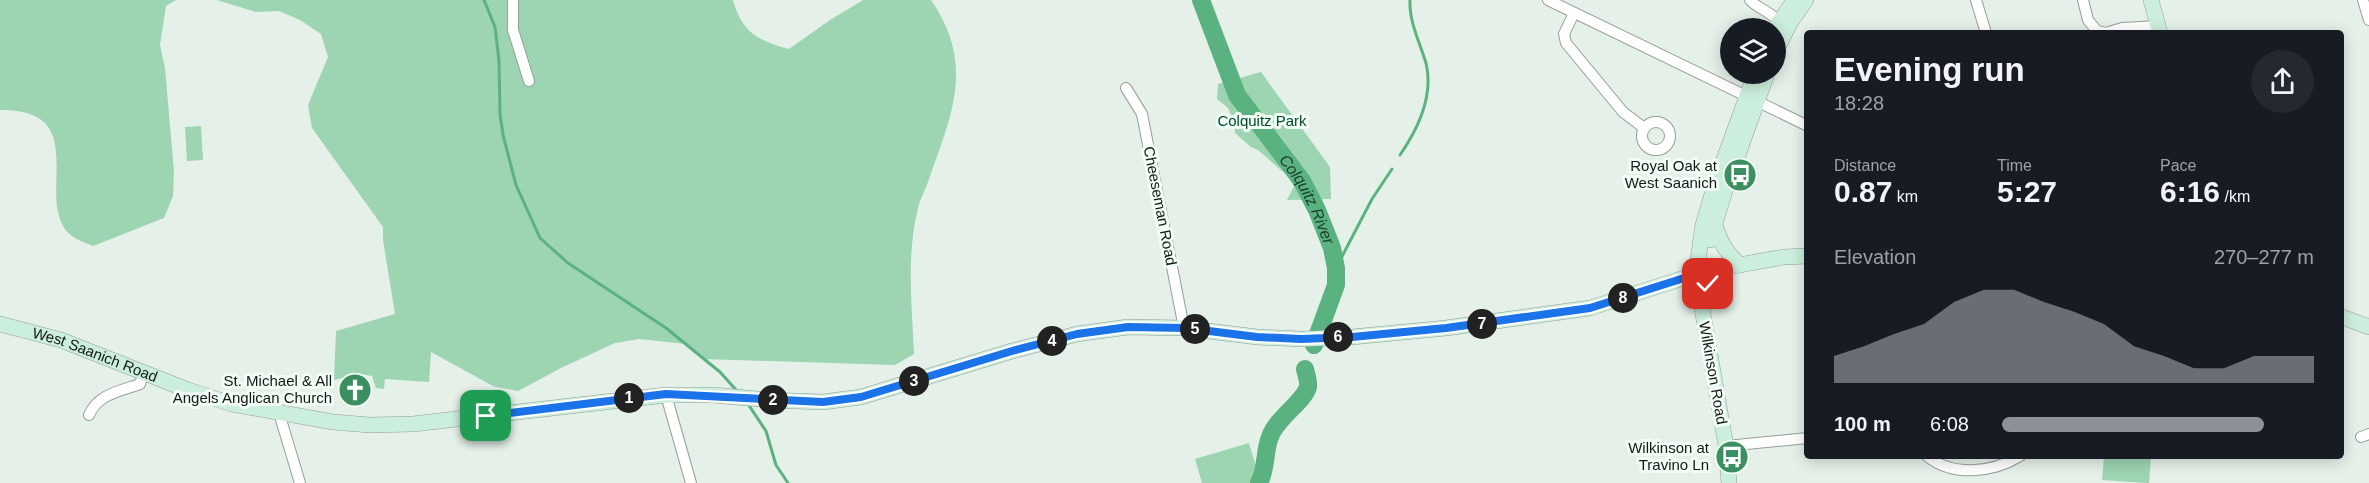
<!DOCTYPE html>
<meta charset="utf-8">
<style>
body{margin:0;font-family:Helvetica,sans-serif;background:#242831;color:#f1f3f6;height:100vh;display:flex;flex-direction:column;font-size:22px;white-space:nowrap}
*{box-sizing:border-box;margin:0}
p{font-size:20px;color:#9ea1a6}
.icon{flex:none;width:33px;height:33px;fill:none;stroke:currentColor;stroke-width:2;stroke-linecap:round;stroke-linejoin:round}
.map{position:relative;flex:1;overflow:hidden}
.panel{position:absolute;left:1804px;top:30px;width:540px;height:429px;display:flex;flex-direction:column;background:#171b24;border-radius:6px;box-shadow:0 3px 15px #0003}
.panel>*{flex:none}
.controls{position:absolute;left:1720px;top:18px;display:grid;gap:12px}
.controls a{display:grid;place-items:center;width:66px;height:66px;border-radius:50%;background:#171b24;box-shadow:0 3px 15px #0003;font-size:30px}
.pin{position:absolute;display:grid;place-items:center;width:51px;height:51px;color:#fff;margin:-26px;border-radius:12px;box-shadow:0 3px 9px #0006}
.km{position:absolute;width:30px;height:30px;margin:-15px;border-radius:50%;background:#222;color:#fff;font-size:16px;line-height:30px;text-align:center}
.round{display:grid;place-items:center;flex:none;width:63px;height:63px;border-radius:32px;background:#242831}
.head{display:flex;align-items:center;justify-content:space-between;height:102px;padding:0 30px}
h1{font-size:33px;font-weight:600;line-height:45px}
.metrics{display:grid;grid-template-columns:repeat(3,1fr);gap:9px;height:102px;padding:6px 30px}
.metrics div{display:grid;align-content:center}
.metrics b{font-size:30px;font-weight:600}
.metrics small{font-size:16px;font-weight:400}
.metrics p{font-size:16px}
.chart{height:168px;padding:12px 30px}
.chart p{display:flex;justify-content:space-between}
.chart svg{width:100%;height:108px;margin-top:6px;fill:#8c9099;opacity:.7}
ul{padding:0 30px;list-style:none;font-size:20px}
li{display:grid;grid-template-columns:96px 72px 1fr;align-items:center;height:45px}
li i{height:15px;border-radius:8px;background:#8c9099}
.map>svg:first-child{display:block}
.green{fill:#9dd4b1}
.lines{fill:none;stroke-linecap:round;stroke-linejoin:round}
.stream{stroke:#5bb281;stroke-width:3}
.river{stroke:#5bb281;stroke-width:18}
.street-casing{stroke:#949f97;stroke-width:12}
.secondary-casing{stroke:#949f97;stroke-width:16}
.street{stroke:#fff;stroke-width:10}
.secondary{stroke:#cceedc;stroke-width:15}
.route-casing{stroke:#fff;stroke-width:12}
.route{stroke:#1a73e8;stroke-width:8}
.labels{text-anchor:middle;stroke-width:6;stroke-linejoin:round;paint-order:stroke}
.park-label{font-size:15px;fill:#014a2a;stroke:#f2fdf5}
.poi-label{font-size:15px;fill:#141815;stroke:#f2fdf5;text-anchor:end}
.street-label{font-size:15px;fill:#141815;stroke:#f2fdf5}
.water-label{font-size:16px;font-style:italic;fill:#193e29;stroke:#f2fdf5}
</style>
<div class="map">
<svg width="2369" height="483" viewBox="0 0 2369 483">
<rect width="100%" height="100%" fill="#e4f0e8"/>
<path class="green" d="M0,0H176L166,6L160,45L165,68L174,172L173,196L164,218L93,246C86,243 77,240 72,236C30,203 97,109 0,110Z
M217,0H733C742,33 759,41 789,49L830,20L863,0H931C976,65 951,116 928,182C925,191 920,199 918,208C906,256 912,306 914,354L895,365L704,359L686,344L639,339L615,343L563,367L518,391L493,386L431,352L429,382L385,379L384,389L376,388L372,376L360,374L334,380L336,331L395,314L383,240V227L312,128L308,105L328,57L321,34L300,20L279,11L256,12Z
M1261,72L1330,167L1331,199L1287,200L1298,178L1282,171L1258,150L1251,147L1235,133L1234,122L1228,108L1217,99L1218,84Z
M201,126L203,160L187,161L185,127Z
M1249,443L1261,483H1202L1195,459Z
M2104,456H2151L2149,483L2102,480Z"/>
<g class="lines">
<path class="stream" d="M484,0L495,27L499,61L500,114L503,135L516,185L540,238L568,263L666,328L720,372L738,392
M1400,155C1418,129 1434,96 1426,63C1420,43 1409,22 1410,0
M1336,268L1372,199L1392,169
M748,404L766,431L776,465L788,483"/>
<g class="river">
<path id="s1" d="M1201,0L1237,95L1302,181L1317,210L1332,248L1336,268V285L1314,345"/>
<path d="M1259,483C1267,468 1264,452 1270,437C1277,417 1303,403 1308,387C1309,382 1306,374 1305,369"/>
</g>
<defs>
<path id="street" d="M513,0V30L529,81
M1548,0L1808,126
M1750,0C1758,9 1769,10 1779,22
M1976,0L1986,33
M2083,0L2088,20L2097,31L2106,33L2122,28L2158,26
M2363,0L2369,20
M1574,13L1564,34L1566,43L1623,112L1644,128
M1126,88L1142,114L1184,328
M1642 136a14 14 0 1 1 28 0a14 14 0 1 1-28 0Z
M666,395L691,483
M279,413L300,483
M89,415C98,394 120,391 140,384L144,372
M2361,437L2369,434
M1726,446L1808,438
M1927,456C1953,477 1992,473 2020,456"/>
<g id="secondary">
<path d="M2151,0L2160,33"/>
<path d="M1775,28L1791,5"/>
<path d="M1776,51L1790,23L1806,0"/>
<path d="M1714,222C1720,241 1725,252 1740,265"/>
<path d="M1710,240L1725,191L1767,74"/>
<path d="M2342,317L2369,327"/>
<path id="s2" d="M0,324L61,340L188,390L232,404L333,422L370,425L413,424L666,395H713L769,400L823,402L861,397L1012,351L1077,334L1128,327L1184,328L1257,337L1301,339L1352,337L1446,328L1590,308L1706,271L1783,257L1808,256"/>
<path d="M1729,483L1726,446L1696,274L1703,225L1715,184L1755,74"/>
</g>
</defs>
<use href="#street" class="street-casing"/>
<use href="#secondary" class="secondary-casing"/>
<use href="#street" class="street"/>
<use href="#secondary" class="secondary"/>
</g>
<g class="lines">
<defs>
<path id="route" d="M486,416L666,394L823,402L861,397L1012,351L1077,334L1128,327L1185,328L1257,337L1301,339L1352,337L1446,328L1590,308L1706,271L1708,284"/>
</defs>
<use href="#route" class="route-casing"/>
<use href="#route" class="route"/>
</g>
<defs>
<symbol id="bus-disc" viewBox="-11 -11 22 22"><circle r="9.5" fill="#3b8f61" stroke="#f2fdf5"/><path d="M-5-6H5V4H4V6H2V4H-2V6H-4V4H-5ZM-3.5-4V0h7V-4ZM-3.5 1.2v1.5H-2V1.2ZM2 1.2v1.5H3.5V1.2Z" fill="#fff"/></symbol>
<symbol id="church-disc" viewBox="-11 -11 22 22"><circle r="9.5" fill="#3b8f61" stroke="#f2fdf5"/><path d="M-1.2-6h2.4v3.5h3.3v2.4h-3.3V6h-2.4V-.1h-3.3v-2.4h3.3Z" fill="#fff"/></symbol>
</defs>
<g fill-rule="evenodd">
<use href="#bus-disc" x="1721" y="156" width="38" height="38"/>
<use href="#church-disc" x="336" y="371" width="38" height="38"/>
<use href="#bus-disc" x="1713" y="438" width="38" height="38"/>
</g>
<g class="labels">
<g class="park-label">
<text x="1262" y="126">Colquitz Park</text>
</g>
<g class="poi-label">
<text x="1717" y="171">Royal Oak at<tspan x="1717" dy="17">West Saanich</tspan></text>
<text x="332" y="386">St. Michael &amp; All<tspan x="332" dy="17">Angels Anglican Church</tspan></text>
<text x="1709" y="453">Wilkinson at<tspan x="1709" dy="17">Travino Ln</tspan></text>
</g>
<g class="street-label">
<text transform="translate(1160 206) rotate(79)" y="5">Cheeseman Road</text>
<text dy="5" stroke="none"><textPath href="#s2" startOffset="100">West Saanich Road</textPath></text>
<text transform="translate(1713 373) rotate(80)" y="5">Wilkinson Road</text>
</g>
<g class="water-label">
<text dy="6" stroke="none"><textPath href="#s1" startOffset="228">Colquitz River</textPath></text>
</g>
</g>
</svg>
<div class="controls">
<a><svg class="icon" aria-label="layers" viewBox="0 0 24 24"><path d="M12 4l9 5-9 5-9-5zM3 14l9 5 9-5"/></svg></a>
</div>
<div class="pin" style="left:486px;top:416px;background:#1e9e55"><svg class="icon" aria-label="arrive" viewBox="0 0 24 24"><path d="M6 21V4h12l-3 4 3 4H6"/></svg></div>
<div class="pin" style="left:1708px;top:284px;background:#d93025"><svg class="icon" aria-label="check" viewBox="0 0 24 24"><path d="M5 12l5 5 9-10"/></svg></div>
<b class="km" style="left:629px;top:398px">1</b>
<b class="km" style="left:773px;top:400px">2</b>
<b class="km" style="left:914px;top:381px">3</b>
<b class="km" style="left:1052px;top:341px">4</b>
<b class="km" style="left:1195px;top:329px">5</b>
<b class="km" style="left:1338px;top:337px">6</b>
<b class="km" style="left:1482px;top:324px">7</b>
<b class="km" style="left:1623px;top:298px">8</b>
<section class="panel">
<div class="head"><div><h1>Evening run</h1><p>18:28</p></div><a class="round"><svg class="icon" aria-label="share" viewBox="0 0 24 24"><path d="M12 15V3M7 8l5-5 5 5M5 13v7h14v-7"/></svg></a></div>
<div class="metrics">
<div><p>Distance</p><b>0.87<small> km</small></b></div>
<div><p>Time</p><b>5:27</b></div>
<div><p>Pace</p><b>6:16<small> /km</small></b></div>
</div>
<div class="chart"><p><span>Elevation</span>270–277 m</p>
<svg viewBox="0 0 160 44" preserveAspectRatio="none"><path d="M0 44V33L10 29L20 24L30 20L40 11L50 6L60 6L70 11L80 15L90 20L100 29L110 33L120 38L130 38L140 33L150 33L160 33V44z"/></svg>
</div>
<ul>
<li><b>100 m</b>6:08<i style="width:84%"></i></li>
</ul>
</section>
</div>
